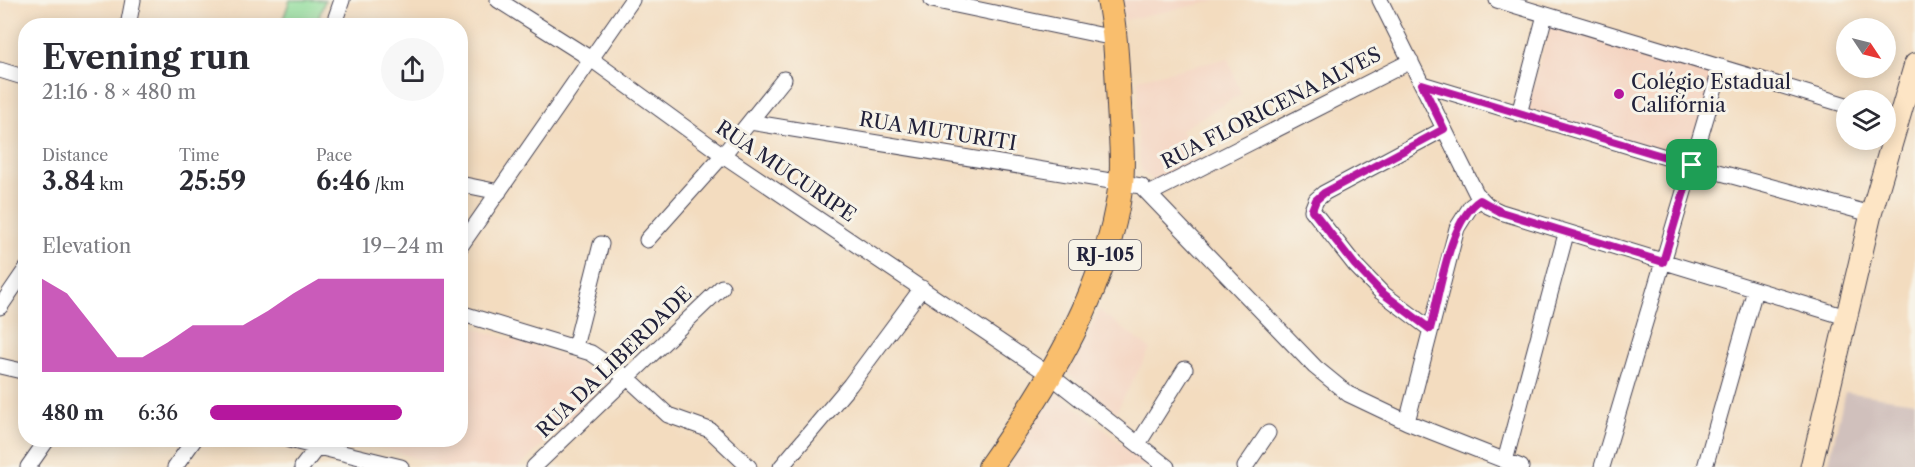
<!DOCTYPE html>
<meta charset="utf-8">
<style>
body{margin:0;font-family:"Libre Caslon Text",serif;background:#f7f7f7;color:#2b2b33;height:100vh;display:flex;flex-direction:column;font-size:22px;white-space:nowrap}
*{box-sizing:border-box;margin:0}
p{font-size:20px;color:#7c7c81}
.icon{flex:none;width:33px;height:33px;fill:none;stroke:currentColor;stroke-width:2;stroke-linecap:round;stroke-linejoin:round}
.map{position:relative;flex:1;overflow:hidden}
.sheet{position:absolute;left:18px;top:18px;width:450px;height:429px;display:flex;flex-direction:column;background:#fff;border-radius:24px;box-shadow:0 3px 15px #0003}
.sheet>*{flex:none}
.needle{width:39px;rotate:125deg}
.tools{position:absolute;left:1836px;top:18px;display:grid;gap:12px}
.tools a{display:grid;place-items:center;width:60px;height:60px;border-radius:50%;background:#fff;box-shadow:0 3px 15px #0003;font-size:30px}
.pin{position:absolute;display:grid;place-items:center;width:51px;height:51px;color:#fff;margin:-26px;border-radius:12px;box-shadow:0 3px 9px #0006}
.round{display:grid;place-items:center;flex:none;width:63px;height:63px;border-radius:32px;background:#f7f7f7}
.headline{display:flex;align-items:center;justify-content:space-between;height:102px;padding:0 24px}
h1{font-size:33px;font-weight:700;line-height:45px}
.figures{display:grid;grid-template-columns:repeat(3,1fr);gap:9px;height:102px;padding:6px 24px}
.figures div{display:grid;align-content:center}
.figures b{font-size:26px;font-weight:700}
.figures small{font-size:16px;font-weight:400}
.figures p{font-size:16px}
.chart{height:168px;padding:12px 24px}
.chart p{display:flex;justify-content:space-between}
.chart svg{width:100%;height:108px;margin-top:6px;fill:#b5179e;opacity:.7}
ul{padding:0 24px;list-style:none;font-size:20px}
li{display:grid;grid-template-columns:96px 72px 1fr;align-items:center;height:45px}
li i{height:15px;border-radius:8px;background:#b5179e}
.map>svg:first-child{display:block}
.built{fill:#f4d3c0}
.industrial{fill:#d0c0bc}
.green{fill:#8fdd9b;stroke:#58806b;stroke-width:1.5}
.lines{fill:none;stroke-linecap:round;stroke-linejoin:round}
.street-casing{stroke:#413e4f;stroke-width:17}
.secondary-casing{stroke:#413e4f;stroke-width:23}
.primary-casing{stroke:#413e4f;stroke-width:26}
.street{stroke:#fff;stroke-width:15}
.secondary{stroke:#fde5c5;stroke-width:21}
.primary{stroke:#f9be6d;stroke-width:24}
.route-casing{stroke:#fff;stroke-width:12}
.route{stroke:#b5179e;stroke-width:8}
.poi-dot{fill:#b5179e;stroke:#f7f3e8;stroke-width:2}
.labels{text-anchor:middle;stroke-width:6;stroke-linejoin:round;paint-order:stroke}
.shield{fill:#f7f3e8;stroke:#62616f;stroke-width:1.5}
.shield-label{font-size:18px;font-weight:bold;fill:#22223b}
.poi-label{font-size:20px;fill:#22223b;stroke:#f7f3e8;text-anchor:start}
.street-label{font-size:20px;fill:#22223b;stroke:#f7f3e8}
</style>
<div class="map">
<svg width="1915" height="467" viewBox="0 0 1915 467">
<rect width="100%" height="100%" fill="#f7f3e8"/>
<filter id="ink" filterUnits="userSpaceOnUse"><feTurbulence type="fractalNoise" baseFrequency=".0167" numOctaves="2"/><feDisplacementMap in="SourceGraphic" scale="12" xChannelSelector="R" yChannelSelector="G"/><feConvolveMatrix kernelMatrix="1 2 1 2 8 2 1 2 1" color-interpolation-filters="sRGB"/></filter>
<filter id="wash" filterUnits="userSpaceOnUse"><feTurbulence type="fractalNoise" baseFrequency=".008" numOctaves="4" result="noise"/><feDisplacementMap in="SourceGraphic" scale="24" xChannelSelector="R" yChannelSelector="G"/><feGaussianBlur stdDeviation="1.35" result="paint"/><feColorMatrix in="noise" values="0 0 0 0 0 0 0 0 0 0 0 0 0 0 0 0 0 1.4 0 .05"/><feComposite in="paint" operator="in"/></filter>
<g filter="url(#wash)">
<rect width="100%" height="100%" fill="#f3dcbf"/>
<path class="built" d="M1122,0H1220L1125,20Z
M1551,23L1717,70L1687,161L1523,119Z
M1228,58L1241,94L1181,130L1196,159L1155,182L1141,171L1138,145V79Z
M1099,310L1150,349L1116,412L1068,373Z
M461,324L562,355L610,381L519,467H447L354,440H460Z
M1056,391L1151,467H1001Z"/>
<path class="industrial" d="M1845,392L1915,402V467H1828Z"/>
<path class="green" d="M290,0H325L316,25H281Z"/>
</g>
<g filter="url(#ink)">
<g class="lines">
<defs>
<path id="street" d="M498,0L591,59L723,155L1051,376L1167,467
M932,0L1114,38
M1380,0L1476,193L1488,206L1501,212L1846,317
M1497,0L1846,105
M128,26L133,0
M333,26L342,0
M0,70L26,78
M1422,84L1692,165L1871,214
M1519,114L1545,15
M750,122L1141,186L1315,367L1348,394L1407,422L1521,467
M460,184L499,192
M1151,193L1411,61
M647,240L723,155L784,79
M460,247L632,0
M0,307L26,269
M460,313L591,353L629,379L668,415L710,430L749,467
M1430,329L1381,292L1355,265L1312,210L1316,200L1324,193L1444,129
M575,347L601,244
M0,366L26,372
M1407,422L1457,228L1471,206L1480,200
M289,440L401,467
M1138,444L1185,369
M1505,461L1566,234
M28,467L47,440
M175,467L194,440
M302,467L323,440
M534,467L722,287
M781,467L850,385L922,288
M1245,467L1268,433
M1602,467L1721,67
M1705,467L1755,290"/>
<path id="secondary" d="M1811,467L1871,214L1915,64"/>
<path id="primary" d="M990,467C1050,382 1108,288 1121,183C1124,158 1120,130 1119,105C1117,70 1116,34 1109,0"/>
</defs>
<use href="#street" class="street-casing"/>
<use href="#secondary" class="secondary-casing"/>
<use href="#primary" class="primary-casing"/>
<use href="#street" class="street"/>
<use href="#secondary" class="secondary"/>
<use href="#primary" class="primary"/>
</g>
</g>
<g class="lines" filter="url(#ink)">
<defs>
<path id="route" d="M1422,84L1692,165L1663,262L1501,212L1480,200C1449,220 1440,293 1430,329L1381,292L1355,265L1312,210L1316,200L1324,193L1444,129Z"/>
</defs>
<use href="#route" class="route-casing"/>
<use href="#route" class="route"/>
</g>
<circle class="poi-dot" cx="1619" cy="94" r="6"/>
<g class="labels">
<rect class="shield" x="1069" y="240" width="72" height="30" rx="4.5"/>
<g class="shield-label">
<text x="1105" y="261">RJ-105</text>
</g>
<g class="poi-label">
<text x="1631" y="89">Colégio Estadual<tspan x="1631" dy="23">Califórnia</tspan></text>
</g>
<g class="street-label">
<text transform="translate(1271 108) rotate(-27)" y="7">RUA FLORICENA ALVES</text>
<text transform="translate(938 131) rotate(9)" y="7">RUA MUTURITI</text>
<text transform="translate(786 171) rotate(34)" y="7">RUA MUCURIPE</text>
<text transform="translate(614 362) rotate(-44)" y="7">RUA DA LIBERDADE</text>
</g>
</g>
</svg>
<div class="tools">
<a><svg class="needle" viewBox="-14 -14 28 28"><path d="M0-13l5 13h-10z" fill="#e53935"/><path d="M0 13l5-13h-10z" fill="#7c7c81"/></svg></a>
<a><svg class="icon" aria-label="layers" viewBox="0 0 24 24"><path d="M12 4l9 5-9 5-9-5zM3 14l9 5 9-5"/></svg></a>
</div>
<div class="pin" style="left:1692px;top:165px;background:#1e9e55"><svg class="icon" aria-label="arrive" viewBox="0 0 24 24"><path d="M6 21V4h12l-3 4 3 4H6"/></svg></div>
<section class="sheet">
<div class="headline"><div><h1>Evening run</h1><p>21:16 · 8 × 480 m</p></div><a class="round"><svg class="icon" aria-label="share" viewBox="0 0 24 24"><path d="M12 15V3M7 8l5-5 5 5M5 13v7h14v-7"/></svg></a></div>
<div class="figures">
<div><p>Distance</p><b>3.84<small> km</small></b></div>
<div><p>Time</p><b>25:59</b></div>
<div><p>Pace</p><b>6:46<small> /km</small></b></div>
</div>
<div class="chart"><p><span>Elevation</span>19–24 m</p>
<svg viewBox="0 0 160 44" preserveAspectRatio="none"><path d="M0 44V6L10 12L20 25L30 38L40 38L50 32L60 25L70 25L80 25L90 19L100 12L110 6L120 6L130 6L140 6L150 6L160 6V44z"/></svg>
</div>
<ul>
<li><b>480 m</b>6:36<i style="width:82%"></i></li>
</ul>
</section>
</div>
